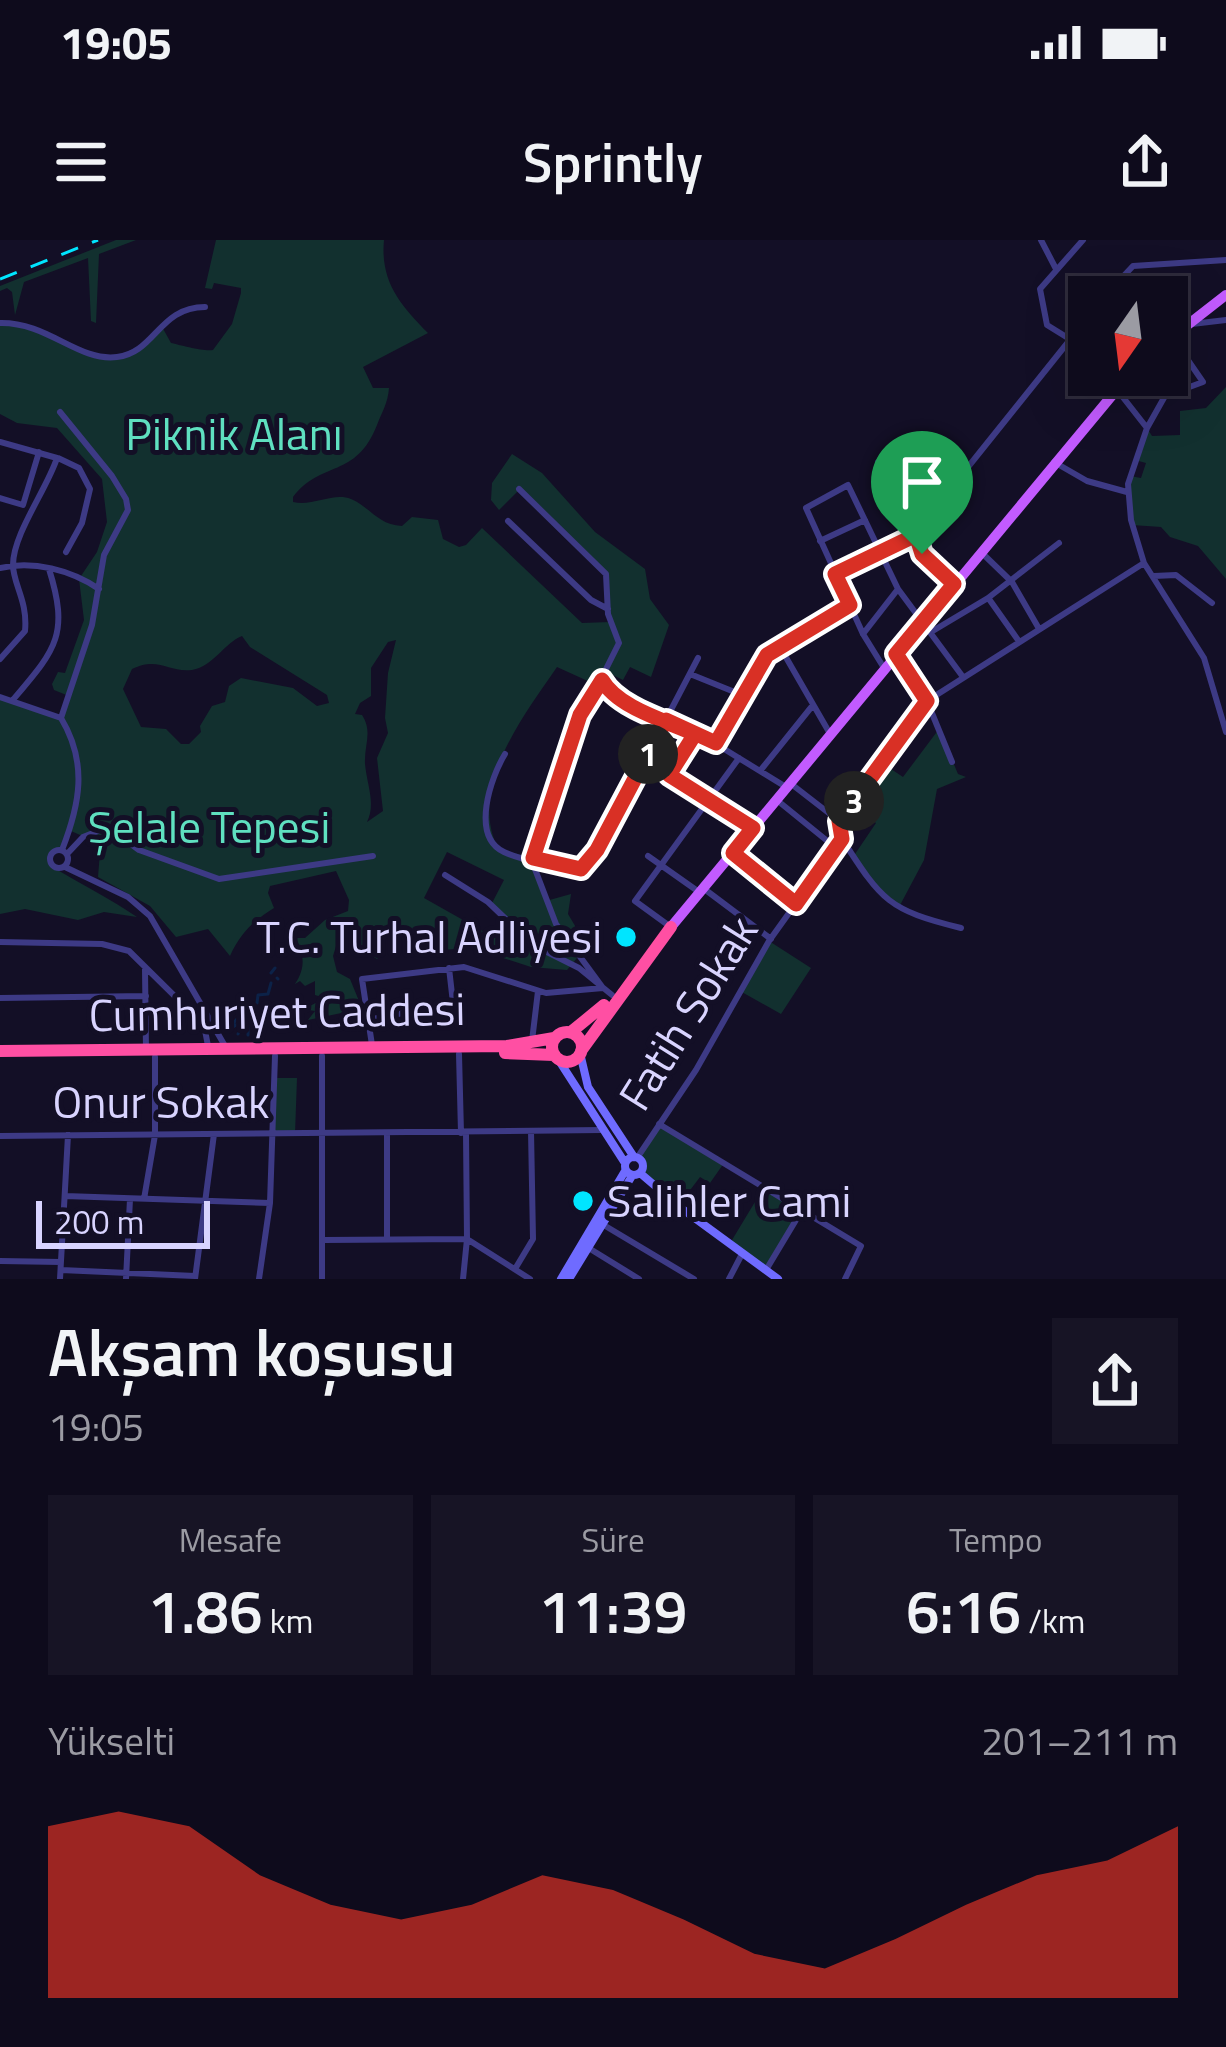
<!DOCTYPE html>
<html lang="tr">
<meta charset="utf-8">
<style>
body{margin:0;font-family:"Titillium Web",sans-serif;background:#171425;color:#f1f3f6;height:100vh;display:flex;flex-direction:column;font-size:45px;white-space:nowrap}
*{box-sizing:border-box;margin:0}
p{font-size:39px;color:#9b9ba3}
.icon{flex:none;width:66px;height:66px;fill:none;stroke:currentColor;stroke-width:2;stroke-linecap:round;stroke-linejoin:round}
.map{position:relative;height:1039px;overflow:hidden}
.panel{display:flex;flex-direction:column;background:#0e0b1c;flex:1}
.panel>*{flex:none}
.needle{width:78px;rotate:194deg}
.fabs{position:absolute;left:1068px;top:36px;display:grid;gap:24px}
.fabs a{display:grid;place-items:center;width:120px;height:120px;border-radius:0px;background:#0e0b1c;box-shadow:0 12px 48px #0002,0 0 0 3px #2e2b3b;font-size:60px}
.scale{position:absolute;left:36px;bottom:30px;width:174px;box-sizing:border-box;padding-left:12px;border:6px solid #d9d4ff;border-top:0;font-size:33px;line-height:42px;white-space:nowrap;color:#d9d4ff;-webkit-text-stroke:9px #130f26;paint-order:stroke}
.pin{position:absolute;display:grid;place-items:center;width:102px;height:102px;color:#fff;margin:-123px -51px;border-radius:50% 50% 50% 0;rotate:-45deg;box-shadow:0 0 12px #0007}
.pin .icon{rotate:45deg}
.km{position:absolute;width:60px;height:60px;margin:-30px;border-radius:50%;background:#222;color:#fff;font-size:33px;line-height:60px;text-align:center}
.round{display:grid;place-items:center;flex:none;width:126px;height:126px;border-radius:0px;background:#171425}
.head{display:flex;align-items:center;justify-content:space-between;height:204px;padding:0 48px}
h1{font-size:66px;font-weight:600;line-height:90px}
.metrics{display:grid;grid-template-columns:repeat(3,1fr);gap:18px;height:204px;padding:12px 48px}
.metrics div{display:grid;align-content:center;border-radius:0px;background:#171425;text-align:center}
.metrics b{font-size:60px;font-weight:600}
.metrics small{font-size:33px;font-weight:400}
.metrics p{font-size:33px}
.chart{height:336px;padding:24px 48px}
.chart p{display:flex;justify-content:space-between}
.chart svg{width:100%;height:216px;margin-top:12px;fill:#d93025;opacity:.7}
.status{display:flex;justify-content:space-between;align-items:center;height:84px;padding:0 60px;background:#0e0b1c;direction:ltr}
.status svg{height:33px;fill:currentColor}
header{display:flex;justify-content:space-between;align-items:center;height:156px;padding:0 48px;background:#0e0b1c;font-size:54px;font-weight:600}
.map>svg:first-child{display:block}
.green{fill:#12302f;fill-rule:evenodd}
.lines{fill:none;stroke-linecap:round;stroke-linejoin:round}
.stream{stroke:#0c2248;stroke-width:3}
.street{stroke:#3d3a85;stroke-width:6}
.secondary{stroke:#6f6bff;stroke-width:8}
.primary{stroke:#c25bff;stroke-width:10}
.highway{stroke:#ff4fa3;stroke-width:12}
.rail{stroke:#00e5ff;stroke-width:3;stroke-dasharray:18 15;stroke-linecap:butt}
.route-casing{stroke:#fff;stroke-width:24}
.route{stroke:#d93025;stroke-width:15}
.poi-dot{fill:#00e5ff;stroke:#130f26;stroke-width:4.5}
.labels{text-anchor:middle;stroke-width:10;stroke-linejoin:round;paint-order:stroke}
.park-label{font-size:45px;fill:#5fe0c0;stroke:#130f26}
.poi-label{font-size:45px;fill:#d9d4ff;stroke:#130f26;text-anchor:end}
.street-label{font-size:45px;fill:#d9d4ff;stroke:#130f26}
</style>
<div class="status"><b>19:05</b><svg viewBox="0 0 49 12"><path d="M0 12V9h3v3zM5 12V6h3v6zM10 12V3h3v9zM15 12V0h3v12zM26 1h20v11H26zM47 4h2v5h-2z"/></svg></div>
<header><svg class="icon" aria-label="menu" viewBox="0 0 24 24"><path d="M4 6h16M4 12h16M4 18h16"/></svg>Sprintly<svg class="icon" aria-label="share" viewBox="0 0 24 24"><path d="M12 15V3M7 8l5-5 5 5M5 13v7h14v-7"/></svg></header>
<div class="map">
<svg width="1226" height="1039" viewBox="0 0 1226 1039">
<rect width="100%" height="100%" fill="#130f26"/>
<path class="green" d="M116,0H136L99,14L96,83L91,81L88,18L24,42L15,75L12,52L7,48L0,51V46Z
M216,0H384C380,41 400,65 428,93L363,127L373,148H389C388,163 382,172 377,185C356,239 321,220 293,257V262C312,267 333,252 351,259C370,267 378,285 402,286L412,277L438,280L443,299L459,307L466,305L482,288L582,383L610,382L608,338L519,250L499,270L491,260L492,243L512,214L542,233L595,292L645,329L650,359L669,385L651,437L630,427L623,440L605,431L601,440L590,442L557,427C522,478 468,547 498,609L533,618L546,661L571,654L568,674L587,706L567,730L531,727L472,708L409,712L396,686L375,695V704L384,711L377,719L351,703H337L333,716L337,732L350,739L359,761L350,763L351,771L308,780L315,771L309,770L310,766L325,758L315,755V741L305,746L300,741L295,744C306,728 304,714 296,698H305L325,680L348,671L349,660L336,631L270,646L268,653L274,668C254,680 240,694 230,716L208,689L176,697L150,666L98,637L100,612L96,596L87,598L71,591L62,610L50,616L54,628C83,645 112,660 137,677L104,672L78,680L25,669L0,674V457L60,478L69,456L54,450L52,444L58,432L65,433L84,380L79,339L97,312L107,282L102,239L57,188L17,183L0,174V83C45,83 88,131 133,112C143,108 153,93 161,85L171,103C180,105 205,112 213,110L232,84L241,53V48L214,43L212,49L205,48ZM242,396L250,407L327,455L329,463L317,466L293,448L241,438L229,446L225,462L212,466L200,486L201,492L189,504H181L166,489L141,487L123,449L132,429C159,416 169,433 192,430C214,426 224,403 242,396ZM396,400L388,433L385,478L388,493L377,518L383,571L367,582C376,564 367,545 365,524C364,505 373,492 362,475L355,474L360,463L371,456V428L388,402ZM447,612L504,640L491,665L507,680L495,698L424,658Z
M1226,147V339L1198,306L1170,297L1161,287L1132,285L1130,236L1141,238L1146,223L1135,220L1147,188L1152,196L1180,195V171L1206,168Z
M939,489L958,534L966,537L937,549L924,620L898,669L880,655L853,617L876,583L851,565L882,523L903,537Z
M769,701L811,728L781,774L740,751Z
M274,838H297L295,894H272Z
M658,884L724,923L710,943L700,937L678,966L640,933L643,925L637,918Z
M764,947L802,970L766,1030L729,1005Z"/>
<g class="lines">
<path class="stream" d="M271,733L275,728
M277,738L278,739
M240,773L244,766L257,763L258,755L268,754L271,743
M246,775L249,768
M223,783L230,775
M231,786L237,779
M233,787L242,781
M238,794L245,784
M248,795V784"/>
<path class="street" d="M1041,0L1056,29
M1083,0L1040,49L1047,85L1089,111
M1104,57L1133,26L1226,20
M0,83C48,82 78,122 117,117C155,113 159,67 205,67
M1192,84L1226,80
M1118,151L1147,188L1128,244L1131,280L1144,323L1204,418L1226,492
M60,172L112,236L126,259L128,270L104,315L92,385L61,478
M1147,188L1165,156L1203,142L1172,97
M0,202L57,218C47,249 13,294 13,325C13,344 28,361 25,391L0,419
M58,218L79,228L90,249L82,283L66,312
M878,222L922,314L954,344
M1054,222L1087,241L1127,252
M519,249L606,334L608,374L619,403L603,435L604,447L626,462L716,504L786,547
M0,258L23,265
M23,265L39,212
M508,281L591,360L608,369
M820,301L865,280
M983,314L1012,342L1038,387
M0,328C33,320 71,330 99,349
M835,334L927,288L964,232L1089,76
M1154,336L1176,335L1212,363
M898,349L963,437
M989,359L1018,400
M931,392L988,358L1059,303
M863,394L898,349L848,245L806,268L863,394L884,428
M780,407L829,492
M898,417L927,461L952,522
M690,434L742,455
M0,457L61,478C88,523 80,564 62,610
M12,461C55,410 70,396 49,329
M716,504L767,415L850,365
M505,514C491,537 470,596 504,612C521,620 560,627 579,630L597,610L614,579L698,418
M645,520L753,588
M760,531L813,465
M669,535L695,494
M790,543L839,581
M778,561L836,608
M842,599C882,661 888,670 961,688
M50 619a9 9 0 1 1 18 0a9 9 0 1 1-18 0Z
M67,614L83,597L108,587L139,610L219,639L373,616
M733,614L796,664
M648,616L699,652
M65,627L128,657L150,676L225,806
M445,635L488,662L533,705L579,728L612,755
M703,648L771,699
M668,685L635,661L739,518
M0,702L102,704L129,711L204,785L208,806
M145,729L146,810
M0,758L146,756
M453,763L455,777
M368,780L453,763L449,728
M532,801L538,751
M372,805L362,739L464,727L546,753L603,748L556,684L533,624L580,475L601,440
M459,814L461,893
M322,816V1039
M659,884L861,1006L845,1039
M0,896L602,890
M637,918L696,830L769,701L842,599L839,581L927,461L1144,323
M65,956L270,963
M144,959L155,895V817
M602,984L694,1039
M387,998V893
M324,1000L467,999L530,1039
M587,1007L639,1039
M0,1021L61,1022
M515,1029L533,999L531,891
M61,1030L195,1036
M766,1030L802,970
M60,1039L68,895
M126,1039L130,959
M195,1039L214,894
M259,1039L270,963L275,816
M463,1039L467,999L466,893
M729,1039L742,1014"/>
<path class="secondary" d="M580,813L588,847L634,917
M558,819L625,923
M625 926a9 9 0 1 1 18 0a9 9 0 1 1-18 0Z
M640,933L681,968L778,1039
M561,1039L625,931
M569,1039L632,936"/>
<path class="primary" d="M1167,101L1226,55
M671,687L1129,135"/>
<path class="highway" d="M552 807a15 15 0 1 1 30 0a15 15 0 1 1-30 0Z
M571,792L604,765
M0,811L507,806L554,798
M581,811L671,687
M505,813L554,815"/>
<path class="rail" d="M0,39L98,0"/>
</g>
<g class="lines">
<defs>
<path id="route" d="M922,314L916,295L835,334L850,365L767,415L716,503L666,480L597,610L581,629L533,618L580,475L602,440C618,468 667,481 695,494L669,535L753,588L733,613L796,664L842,599L839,581L927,461L896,414L954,344L922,314"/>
</defs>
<use href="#route" class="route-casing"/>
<use href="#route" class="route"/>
</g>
<g class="poi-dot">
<circle cx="626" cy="697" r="12"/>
<circle cx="583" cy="961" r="12"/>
</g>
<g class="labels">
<g class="park-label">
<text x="234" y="210">Piknik Alanı</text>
<text x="209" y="603">Şelale Tepesi</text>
</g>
<g class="poi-label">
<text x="602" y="713">T.C. Turhal Adliyesi</text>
<text x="607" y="977" text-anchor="start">Salihler Cami</text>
</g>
<g class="street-label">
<text transform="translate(277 772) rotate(-1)" y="16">Cumhuriyet Caddesi</text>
<text transform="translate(688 773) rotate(-58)" y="16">Fatih Sokak</text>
<text x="161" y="878">Onur Sokak</text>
</g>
</g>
</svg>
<div class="fabs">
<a><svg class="needle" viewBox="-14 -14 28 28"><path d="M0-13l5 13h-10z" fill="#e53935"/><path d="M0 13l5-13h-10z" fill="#9b9ba3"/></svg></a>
</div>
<div class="scale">200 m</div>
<div class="pin" style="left:922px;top:314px;background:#1e9e55"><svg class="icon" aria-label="arrive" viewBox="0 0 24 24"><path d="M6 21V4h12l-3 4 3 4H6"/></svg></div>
<b class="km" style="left:648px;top:514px">1</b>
<b class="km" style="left:854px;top:561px">3</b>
</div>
<section class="panel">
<div class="head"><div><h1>Akşam koşusu</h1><p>19:05</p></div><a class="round"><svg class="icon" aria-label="share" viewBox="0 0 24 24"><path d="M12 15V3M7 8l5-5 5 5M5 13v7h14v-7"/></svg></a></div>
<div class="metrics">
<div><p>Mesafe</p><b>1.86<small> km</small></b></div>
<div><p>Süre</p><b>11:39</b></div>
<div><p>Tempo</p><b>6:16<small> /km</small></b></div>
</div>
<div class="chart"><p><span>Yükselti</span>201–211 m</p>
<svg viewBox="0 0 160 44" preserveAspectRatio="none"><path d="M0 44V9L10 6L20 9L30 19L40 25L50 28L60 25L70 19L80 22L90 28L100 35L110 38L120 32L130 25L140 19L150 16L160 9V44z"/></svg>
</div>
</section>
